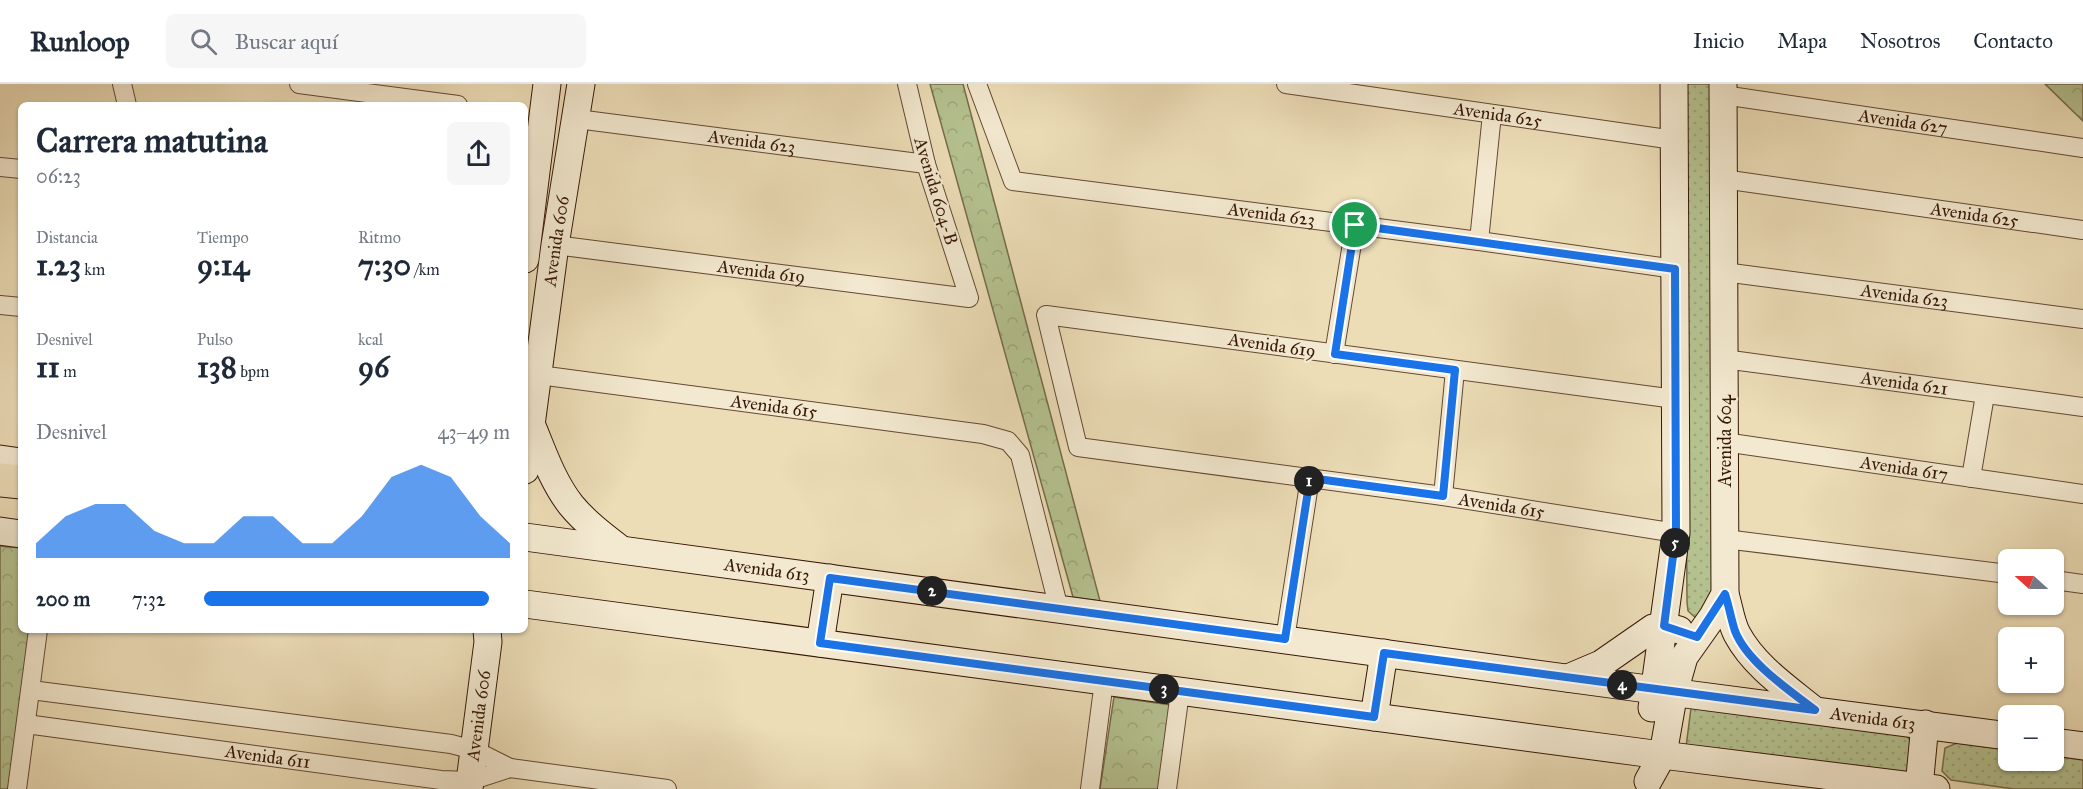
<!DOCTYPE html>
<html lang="es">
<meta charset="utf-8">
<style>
body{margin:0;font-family:"IM FELL Great Primer",serif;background:#f6f6f7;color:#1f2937;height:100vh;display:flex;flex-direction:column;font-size:22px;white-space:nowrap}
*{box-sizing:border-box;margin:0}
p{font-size:20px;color:#747a83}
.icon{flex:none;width:33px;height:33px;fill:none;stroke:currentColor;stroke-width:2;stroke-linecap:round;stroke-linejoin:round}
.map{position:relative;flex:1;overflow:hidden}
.details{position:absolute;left:18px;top:18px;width:510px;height:531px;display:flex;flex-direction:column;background:#fff;border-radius:9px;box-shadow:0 2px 4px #0004}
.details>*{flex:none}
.needle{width:39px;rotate:291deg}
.tools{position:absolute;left:1998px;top:465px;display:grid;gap:12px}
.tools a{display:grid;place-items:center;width:66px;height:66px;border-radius:9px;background:#fff;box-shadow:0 2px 4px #0004;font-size:30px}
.pin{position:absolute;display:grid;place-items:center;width:51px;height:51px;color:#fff;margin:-26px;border:3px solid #fff;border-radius:50%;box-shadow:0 2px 6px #0007}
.km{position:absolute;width:30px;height:30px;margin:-15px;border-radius:50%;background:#222;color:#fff;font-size:16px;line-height:30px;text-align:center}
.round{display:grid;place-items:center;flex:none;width:63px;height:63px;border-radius:9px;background:#f6f6f7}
.overview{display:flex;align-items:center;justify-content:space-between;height:102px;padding:0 18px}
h1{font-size:33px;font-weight:800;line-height:45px}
.metrics{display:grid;grid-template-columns:repeat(3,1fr);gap:9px;height:102px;padding:6px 18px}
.metrics div{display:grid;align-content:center}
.metrics b{font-size:30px;font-weight:800}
.metrics small{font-size:16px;font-weight:400}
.metrics p{font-size:16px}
.chart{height:168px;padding:12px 18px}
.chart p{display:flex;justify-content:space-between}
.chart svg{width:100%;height:108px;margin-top:6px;fill:#1a73e8;opacity:.7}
ul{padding:0 18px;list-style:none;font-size:20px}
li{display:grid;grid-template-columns:96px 72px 1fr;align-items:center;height:45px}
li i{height:15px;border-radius:8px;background:#1a73e8}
header{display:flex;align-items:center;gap:36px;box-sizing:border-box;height:84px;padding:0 30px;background:#fff;border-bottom:2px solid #e0e1e3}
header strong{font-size:28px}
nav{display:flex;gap:33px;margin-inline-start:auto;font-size:21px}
.search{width:420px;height:54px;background:#f6f6f7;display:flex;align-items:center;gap:15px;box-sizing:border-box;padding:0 21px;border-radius:9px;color:#747a83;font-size:22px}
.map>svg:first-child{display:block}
.park{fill:url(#park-crowns);stroke:#766c4b;stroke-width:1.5}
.garden{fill:url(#garden-dots);stroke:#766c4b;stroke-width:1.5}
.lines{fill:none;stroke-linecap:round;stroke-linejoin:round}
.street-casing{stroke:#644832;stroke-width:20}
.secondary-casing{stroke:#371706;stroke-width:29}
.highway-casing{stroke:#371706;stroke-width:35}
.street{stroke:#f3e9d0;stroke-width:18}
.secondary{stroke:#f3e9d0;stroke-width:27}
.highway{stroke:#ecddb7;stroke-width:33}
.route-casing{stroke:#fff;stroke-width:12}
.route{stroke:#1a73e8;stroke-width:8}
.labels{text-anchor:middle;stroke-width:4.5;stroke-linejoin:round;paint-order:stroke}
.street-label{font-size:18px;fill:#371706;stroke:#f3e9d0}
</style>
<header>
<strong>Runloop</strong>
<div class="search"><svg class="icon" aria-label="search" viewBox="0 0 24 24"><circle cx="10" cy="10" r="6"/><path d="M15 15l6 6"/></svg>Buscar aquí</div>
<nav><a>Inicio</a><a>Mapa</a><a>Nosotros</a><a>Contacto</a></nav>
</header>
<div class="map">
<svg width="2083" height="705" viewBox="0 0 2083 705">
<defs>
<pattern id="park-crowns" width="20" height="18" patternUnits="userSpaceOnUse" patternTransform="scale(1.5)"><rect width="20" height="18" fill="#b5c290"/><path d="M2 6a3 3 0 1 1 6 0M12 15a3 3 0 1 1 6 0" fill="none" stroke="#9ca67b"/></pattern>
<pattern id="garden-dots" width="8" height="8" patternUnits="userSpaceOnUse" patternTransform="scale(1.5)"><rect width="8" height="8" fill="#b5c290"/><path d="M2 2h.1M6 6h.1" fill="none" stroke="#9ca67b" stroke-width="1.8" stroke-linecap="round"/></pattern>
</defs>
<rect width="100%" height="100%" fill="#ecddb7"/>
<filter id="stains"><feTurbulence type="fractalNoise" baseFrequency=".00333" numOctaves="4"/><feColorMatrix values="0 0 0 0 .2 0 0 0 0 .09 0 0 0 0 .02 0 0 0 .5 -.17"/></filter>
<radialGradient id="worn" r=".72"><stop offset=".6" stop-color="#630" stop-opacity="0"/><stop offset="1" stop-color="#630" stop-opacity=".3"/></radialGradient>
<path class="park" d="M930,0H963L1100,517L1073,513Z
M2045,0H2083V37Z
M0,462L21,464V546H30L12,705H0Z
M1114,613L1171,621L1159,705H1100Z"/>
<path class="garden" d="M1684,0H1715L1718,513L1699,537L1688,527L1687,518Z
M1691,624L1907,652L1912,659L1908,686L1903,691L1686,663Z
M1957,659L2008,666V676H2054V672L2083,676V705H2014L1951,696L1942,687L1945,664Z"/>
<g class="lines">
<defs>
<g id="street">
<path d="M122,0L127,21"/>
<path d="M299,0L458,21"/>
<path id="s1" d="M977,0L1013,97L1479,157L1675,185"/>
<path id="s2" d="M1286,0L1674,56"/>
<path id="s3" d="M1723,11L2083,64"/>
<path id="s4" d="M577,35L926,80"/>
<path d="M0,83L21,85"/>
<path id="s5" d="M1723,95L2083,146"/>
<path d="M1479,157L1492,30"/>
<path id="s6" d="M555,161L969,214L926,80L907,0"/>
<path id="s7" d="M1724,188L2083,235"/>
<path d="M0,221L21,223"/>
<path d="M1334,270L1355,141"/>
<path id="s8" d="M1724,275L2083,323"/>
<path id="s9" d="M539,291L983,350L1008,357L1020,371L1059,525"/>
<path id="s10" d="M1675,315L1046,231L1078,363L1443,412L1676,449"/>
<path id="s11" d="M1724,358L2083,410"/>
<path d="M1971,394L1985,311"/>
<path d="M1443,412L1455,286"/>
<path d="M1725,455L2008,490"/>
<path d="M2054,496L2083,500"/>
<path d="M1285,555L1310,394"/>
<path d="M31,606L451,660L474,666L510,684L667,705"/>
<path id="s12" d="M26,640L441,696L470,697L510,684"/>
<path d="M17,705L38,546"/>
<path d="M1090,705L1104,597"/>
<path d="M1167,705L1180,608"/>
</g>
<g id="secondary">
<path d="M525,175L547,0"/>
<path d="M532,342C543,369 553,398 571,421C585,438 602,451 619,464"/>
<path d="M0,375L21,378"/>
<path id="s13" d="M525,386L555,161L581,0"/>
<path d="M0,447L21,450"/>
<path id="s14" d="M525,453L1655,606L2008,652"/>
<path d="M1725,510C1729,523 1731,539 1737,550C1754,582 1787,604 1814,626"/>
<path d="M525,520L1646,669L1936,705"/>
<path d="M820,559L830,494"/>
<path d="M1568,594L1601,580L1653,544L1664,542L1679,546"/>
<path d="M1652,624L1676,449L1674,0"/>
<path d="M1374,633L1384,569"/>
<path d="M2054,658L2083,662"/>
<path d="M1648,697L1663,670L1674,608L1684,573L1713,532L1725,510L1723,0"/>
<path d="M1919,703L1925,640"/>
<path id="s15" d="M469,705L488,558L487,546"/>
</g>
<path id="highway" d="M0,396L21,398"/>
</defs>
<use href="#street" class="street-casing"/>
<use href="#secondary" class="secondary-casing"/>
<use href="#highway" class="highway-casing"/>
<use href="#street" class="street"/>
<use href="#secondary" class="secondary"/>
<use href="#highway" class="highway"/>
</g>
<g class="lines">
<defs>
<path id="route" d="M1355,141L1675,185L1676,449L1664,542L1697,553L1725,510C1729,522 1731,535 1735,547C1747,578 1789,606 1815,626L1384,569L1374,633L820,559L830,494L1285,555L1310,394L1443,412L1455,286L1335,270Z"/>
</defs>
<use href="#route" class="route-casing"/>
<use href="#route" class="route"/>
</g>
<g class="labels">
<g class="street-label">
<text dy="6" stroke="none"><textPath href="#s2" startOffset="214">Avenida 625</textPath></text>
<text dy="6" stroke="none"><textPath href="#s3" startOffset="182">Avenida 627</textPath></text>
<text dy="6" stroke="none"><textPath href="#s4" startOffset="176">Avenida 623</textPath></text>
<text transform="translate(936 107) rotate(73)" y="6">Avenida 604-B</text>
<text dy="6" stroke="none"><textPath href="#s1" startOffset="364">Avenida 623</textPath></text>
<text dy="6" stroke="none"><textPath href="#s5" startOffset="254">Avenida 625</textPath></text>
<text dy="6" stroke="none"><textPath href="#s13" startOffset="231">Avenida 606</textPath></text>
<text dy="6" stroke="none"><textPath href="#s6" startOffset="208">Avenida 619</textPath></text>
<text dy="6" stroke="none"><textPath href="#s7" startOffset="182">Avenida 623</textPath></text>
<text transform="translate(1272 261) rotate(8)" y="6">Avenida 619</text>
<text dy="6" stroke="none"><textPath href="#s8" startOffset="182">Avenida 621</textPath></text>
<text dy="6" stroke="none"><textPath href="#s9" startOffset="237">Avenida 615</textPath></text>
<text transform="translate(1725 357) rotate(-90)" y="6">Avenida 604</text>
<text dy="6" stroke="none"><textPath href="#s11" startOffset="182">Avenida 617</textPath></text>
<text dy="6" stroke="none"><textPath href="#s10" startOffset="1198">Avenida 615</textPath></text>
<text dy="6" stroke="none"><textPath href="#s14" startOffset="244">Avenida 613</textPath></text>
<text dy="6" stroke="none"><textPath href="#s15" startOffset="74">Avenida 606</textPath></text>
<text dy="6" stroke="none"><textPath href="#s14" startOffset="1360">Avenida 613</textPath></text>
<text dy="6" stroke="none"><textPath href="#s12" startOffset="244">Avenida 611</textPath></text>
</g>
</g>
<rect width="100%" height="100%" filter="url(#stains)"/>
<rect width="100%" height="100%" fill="url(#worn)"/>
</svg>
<div class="tools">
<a><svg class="needle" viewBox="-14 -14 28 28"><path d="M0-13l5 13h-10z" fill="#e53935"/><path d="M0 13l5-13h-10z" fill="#747a83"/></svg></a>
<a>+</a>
<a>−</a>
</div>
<div class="pin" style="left:1355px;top:141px;background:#1e9e55"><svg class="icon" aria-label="arrive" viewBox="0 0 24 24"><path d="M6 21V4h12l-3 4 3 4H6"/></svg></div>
<b class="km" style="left:1309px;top:397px">1</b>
<b class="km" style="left:932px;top:507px">2</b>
<b class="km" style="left:1164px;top:605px">3</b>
<b class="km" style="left:1622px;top:601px">4</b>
<b class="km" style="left:1675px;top:459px">5</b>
<section class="details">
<div class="overview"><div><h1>Carrera matutina</h1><p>06:23</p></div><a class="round"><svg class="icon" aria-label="share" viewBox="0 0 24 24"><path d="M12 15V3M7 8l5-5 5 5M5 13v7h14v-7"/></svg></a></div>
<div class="metrics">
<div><p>Distancia</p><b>1.23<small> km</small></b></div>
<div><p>Tiempo</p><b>9:14</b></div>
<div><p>Ritmo</p><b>7:30<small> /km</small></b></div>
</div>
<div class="metrics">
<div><p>Desnivel</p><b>11<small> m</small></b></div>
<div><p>Pulso</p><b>138<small> bpm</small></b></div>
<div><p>kcal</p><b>96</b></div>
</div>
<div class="chart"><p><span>Desnivel</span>43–49 m</p>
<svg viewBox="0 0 160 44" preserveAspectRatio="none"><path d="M0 44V38L10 27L20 22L30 22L40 33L50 38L60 38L70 27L80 27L90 38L100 38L110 27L120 11L130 6L140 11L150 27L160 38V44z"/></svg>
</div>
<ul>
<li><b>200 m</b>7:32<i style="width:93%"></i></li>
</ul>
</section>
</div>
